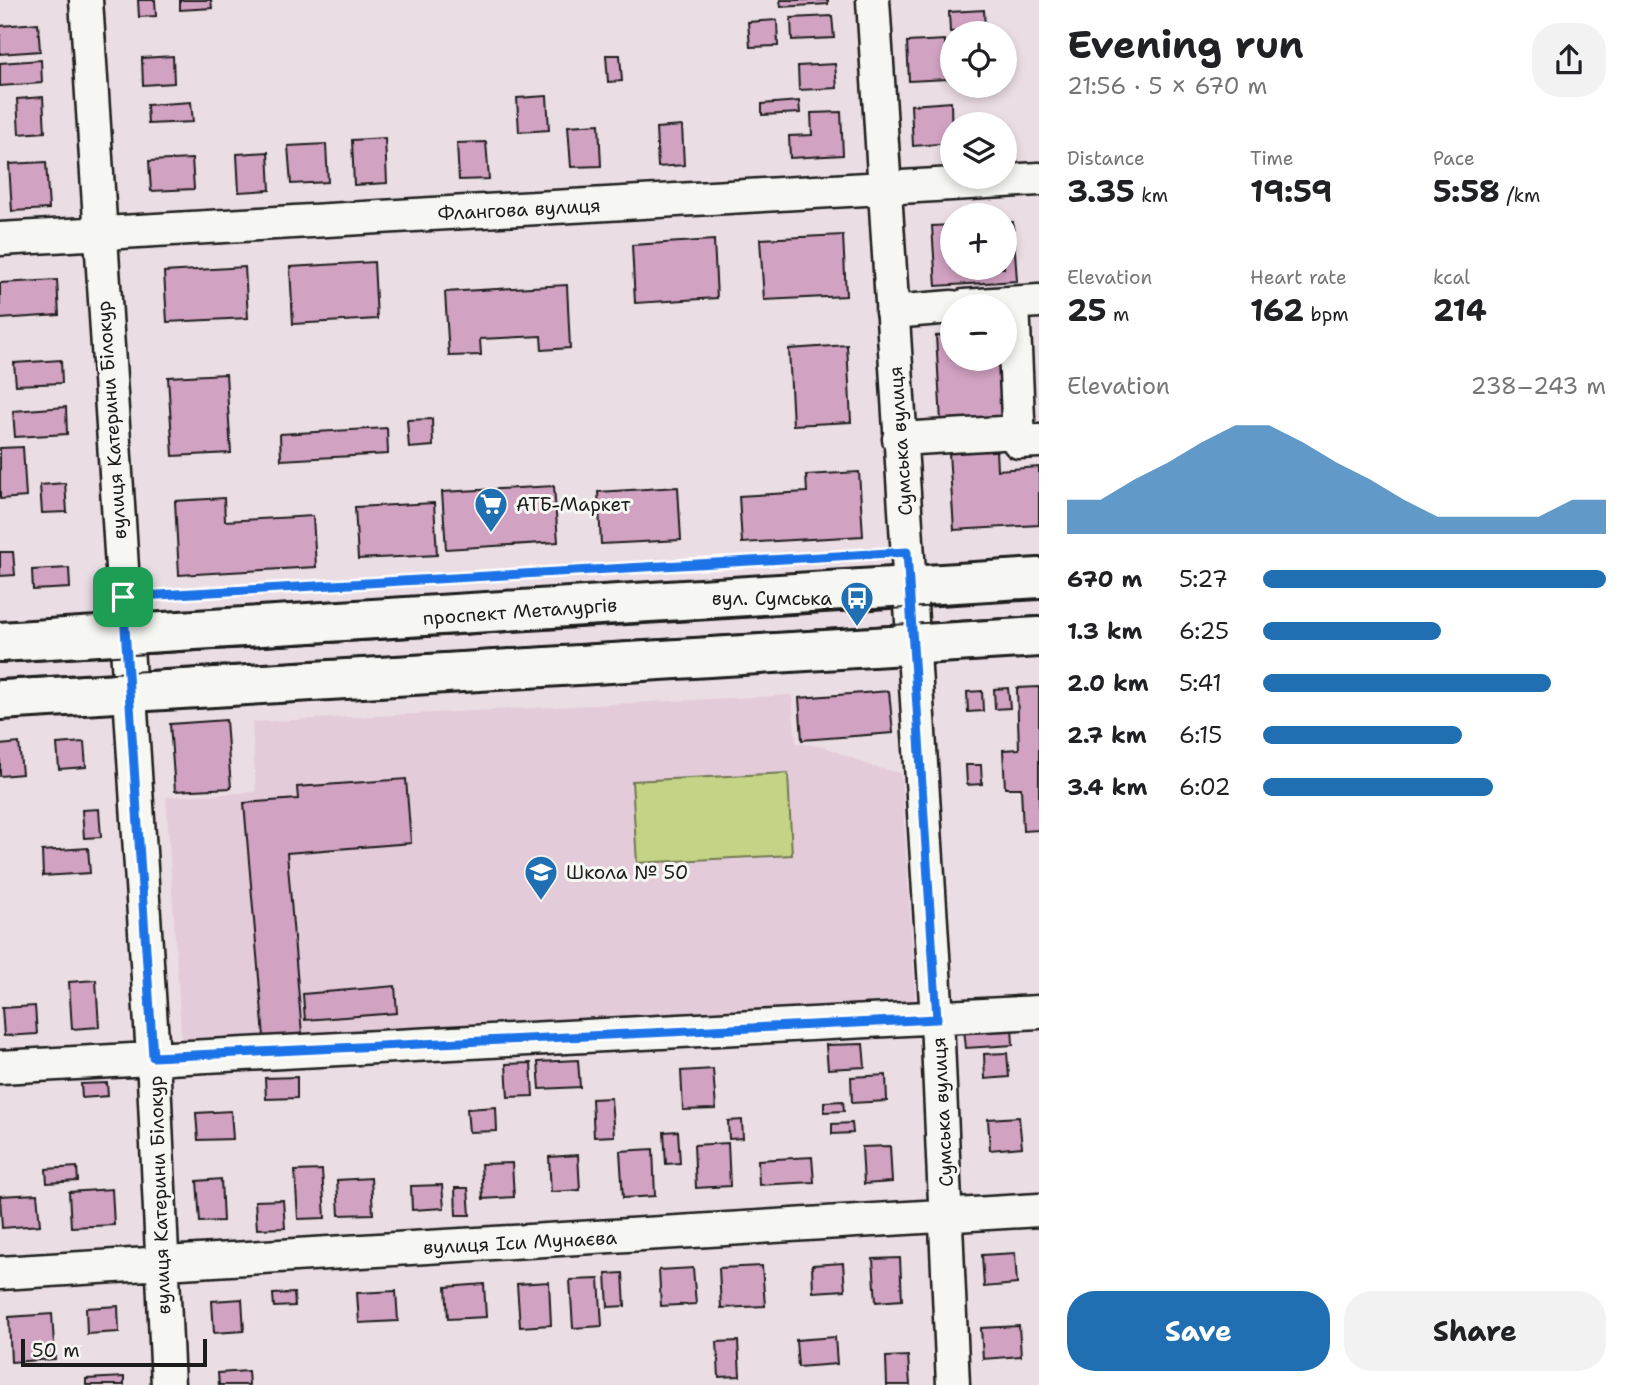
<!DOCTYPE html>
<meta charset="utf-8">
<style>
body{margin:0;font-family:"Shantell Sans",sans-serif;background:#f2f2f2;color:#202124;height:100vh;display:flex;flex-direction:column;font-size:26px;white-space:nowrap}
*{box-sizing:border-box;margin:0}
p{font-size:23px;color:#757577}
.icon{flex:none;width:38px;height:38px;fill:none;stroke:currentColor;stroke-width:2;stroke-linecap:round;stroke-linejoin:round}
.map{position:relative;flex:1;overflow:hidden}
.sheet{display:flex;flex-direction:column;background:#fff;width:595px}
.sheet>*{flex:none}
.controls{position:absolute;left:940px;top:21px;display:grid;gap:14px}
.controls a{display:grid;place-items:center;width:77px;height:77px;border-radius:50%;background:#fff;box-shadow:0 4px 10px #0003;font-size:35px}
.scale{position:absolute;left:21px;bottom:18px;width:186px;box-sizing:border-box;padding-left:7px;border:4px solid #1c1c1c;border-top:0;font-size:19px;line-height:24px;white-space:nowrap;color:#1c1c1c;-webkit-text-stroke:5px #f6f6f2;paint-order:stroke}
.pin{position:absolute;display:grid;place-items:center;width:60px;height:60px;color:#fff;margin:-30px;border-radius:14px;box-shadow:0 4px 10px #0006}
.round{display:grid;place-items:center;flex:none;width:74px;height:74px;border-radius:28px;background:#f2f2f2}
.headline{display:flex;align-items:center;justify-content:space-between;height:119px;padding:0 28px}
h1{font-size:38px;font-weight:700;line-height:52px}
.stats{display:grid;grid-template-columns:repeat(3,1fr);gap:10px;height:119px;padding:7px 28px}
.stats div{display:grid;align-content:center}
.stats b{font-size:30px;font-weight:700}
.stats small{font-size:19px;font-weight:400}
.stats p{font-size:19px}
.chart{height:196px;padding:14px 28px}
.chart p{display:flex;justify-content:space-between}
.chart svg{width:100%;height:126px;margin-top:7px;fill:#1f6fb2;opacity:.7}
.primary-button{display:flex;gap:14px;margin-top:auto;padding:14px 28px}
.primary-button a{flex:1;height:80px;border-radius:28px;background:#1f6fb2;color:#fff;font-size:28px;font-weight:700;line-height:80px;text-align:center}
.primary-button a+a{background:#f2f2f2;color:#202124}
ul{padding:0 28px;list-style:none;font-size:23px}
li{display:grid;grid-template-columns:112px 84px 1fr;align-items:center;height:52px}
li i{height:18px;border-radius:9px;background:#1f6fb2}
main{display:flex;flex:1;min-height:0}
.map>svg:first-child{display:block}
.built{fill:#e4cbda}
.garden{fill:#c5d386;stroke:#707851;stroke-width:2}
.building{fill:#d2a2c2;stroke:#1c1c1c;stroke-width:2}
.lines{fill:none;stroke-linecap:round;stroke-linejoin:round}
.minor-casing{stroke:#1c1c1c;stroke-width:37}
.major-casing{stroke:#1c1c1c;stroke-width:44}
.path{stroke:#1c1c1c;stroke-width:4.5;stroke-dasharray:5 5;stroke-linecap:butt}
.minor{stroke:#f6f6f2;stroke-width:32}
.major{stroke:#f6f6f2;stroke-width:38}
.tram{stroke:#1c1c1c;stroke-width:2}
.route-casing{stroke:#fff;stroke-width:14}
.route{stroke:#1a73e8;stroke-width:9}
.labels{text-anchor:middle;stroke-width:6;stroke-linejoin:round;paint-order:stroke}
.street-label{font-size:19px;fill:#1c1c1c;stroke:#f6f6f2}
.poi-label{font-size:19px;fill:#1c1c1c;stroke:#f6f6f2;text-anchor:start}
</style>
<main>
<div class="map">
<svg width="1039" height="1385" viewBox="0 0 1039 1385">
<rect width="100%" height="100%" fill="#ebdde4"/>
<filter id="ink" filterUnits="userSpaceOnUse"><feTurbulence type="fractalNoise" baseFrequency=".0143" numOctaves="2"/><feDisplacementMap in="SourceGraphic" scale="14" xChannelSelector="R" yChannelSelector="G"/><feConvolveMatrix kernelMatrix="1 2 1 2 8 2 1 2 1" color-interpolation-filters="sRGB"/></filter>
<g filter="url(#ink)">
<path class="built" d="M792,695L796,743L825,747L873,767L901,773L916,1006L182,1047L166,797L256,792L252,722Z"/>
<path class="garden" d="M788,773L792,855L637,863L632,781Z"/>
<path class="building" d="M138,0H155L156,16L139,17Z
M180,0H211L212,8L180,10Z
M780,0H828V4L781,7Z
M984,10L985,30L950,32L949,12Z
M832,16L834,38L792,40L791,18Z
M777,20L778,46L750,47L748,22Z
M38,23L40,51L0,54V26Z
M945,40L947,79L909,81L907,42Z
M606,55H620L622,81L608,82Z
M173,56L174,83L143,85L142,58Z
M41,60L42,83L0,86V63Z
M835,64L837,88L799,90L798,66Z
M547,96L549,130L519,132L517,98Z
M43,97L45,132L19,134L17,99Z
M799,101L800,113L762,115V104Z
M191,102L193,122L148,124L147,105Z
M951,102L952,143L913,146L911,105Z
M841,112L843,155L790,158L789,136L812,135L811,113Z
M599,124L601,166L571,167L568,126Z
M682,126L684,165L658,167L656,128Z
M385,138L387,183L354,185L352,140Z
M486,142L489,179L459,180L457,143Z
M326,144L328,182L291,184L288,146Z
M268,152L270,190L239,192L237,154Z
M192,159L194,189L151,191L149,161Z
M46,162L49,209L12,211L9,164Z
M1004,222H1013L1017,281L936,286L932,226L952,225V268H1004Z
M843,235L846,296L764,300L760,239Z
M714,240L717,298L635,303L632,245Z
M374,262L377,319L293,324L290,267Z
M245,267L248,318L167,322L164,272Z
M57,280L59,315L0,319V283Z
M567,285L570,348L542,350L541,336L480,339L481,355L449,356L445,292Z
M952,335V359H999L1003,418L941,422L936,336Z
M847,345L851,422L793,425L789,349Z
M61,360L62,383L16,385L14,363Z
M226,374L231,453L173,456L168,377Z
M66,407L67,434L15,437L13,411Z
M432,419L433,446L409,448L407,420Z
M387,428L388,454L281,460L280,434Z
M23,447L26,497L0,499V448Z
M996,450L997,470L1039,467V525L954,530L949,453Z
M859,472L863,536L742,543L739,496L807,492L806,475Z
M65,483L67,512L42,513L40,485Z
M554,486L558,542L446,549L442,492Z
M678,487L681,540L601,544L598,492Z
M224,498L225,521L313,516L316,567L179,575L175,501Z
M434,503L437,555L358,559L355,507Z
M0,552H13L15,575L0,576Z
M69,568L70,588L33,590L32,570Z
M1039,687V830L1023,831L1021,788H1005L1003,750L1019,749L1017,688Z
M1008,688L1010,708L995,709L994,689Z
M889,691L893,733L802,740L799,698Z
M982,691L983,711L968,712L967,692Z
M226,720L231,788L175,791L170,724Z
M84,742L86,767L59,769L57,744Z
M19,743L22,774L0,776V745Z
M966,765H981L982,784L967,785Z
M406,779L411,843L287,853L302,1034L264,1037L244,803L298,799L297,787Z
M99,809L101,837L84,838L82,810Z
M88,848L90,873L43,876L42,851Z
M96,980L99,1027L72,1029L69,982Z
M395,986L397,1013L305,1020L303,994Z
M35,1006L37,1034L4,1036L2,1008Z
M1012,1026L1013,1045L966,1048L964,1029Z
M863,1044L865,1067L828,1069L826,1045Z
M1007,1053L1009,1077L985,1079L984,1054Z
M578,1060L580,1087L540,1089L538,1062Z
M531,1063L533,1096L508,1097L506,1064Z
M713,1069L716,1109L683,1110L681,1071Z
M886,1075L887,1101L852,1103L851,1077Z
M297,1077V1098L266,1099L265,1078Z
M107,1083L108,1096L82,1098L81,1084Z
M611,1098L614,1136L594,1137L592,1099Z
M843,1101L844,1111L824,1112V1102Z
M496,1107L497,1131L469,1132L467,1109Z
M231,1111L233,1139L198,1140L196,1113Z
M1019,1117L1022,1147L990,1150L988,1119Z
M742,1120L743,1138L729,1139L728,1121Z
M852,1123L853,1133L832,1134V1124Z
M678,1131L680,1163L666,1164L664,1132Z
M728,1143L730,1186L696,1188L694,1145Z
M890,1146L892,1182L864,1184L862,1147Z
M653,1149L655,1196L623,1198L620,1151Z
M578,1155L580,1190L551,1192L549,1157Z
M812,1157L814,1182L759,1185L758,1160Z
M512,1163L514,1197L483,1199L481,1164Z
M77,1167L78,1181L47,1183L46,1169Z
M322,1170L325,1218L298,1219L295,1171Z
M371,1178L373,1214L339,1215L337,1180Z
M221,1179L223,1221L200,1222L197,1181Z
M442,1185L444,1208L412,1210L411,1186Z
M455,1188H468L470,1215H456Z
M112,1189L114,1225L71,1227L69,1192Z
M37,1194L40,1225L2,1228L0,1196Z
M283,1200L285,1228L257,1229L255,1201Z
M1015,1253L1017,1284L984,1287L982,1255Z
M900,1258L902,1300L876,1302L873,1259Z
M843,1263L845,1290L813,1292L812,1265Z
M762,1266L765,1306L721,1308L719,1268Z
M693,1268L696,1304L661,1306L659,1270Z
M623,1273L625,1306L608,1307L606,1274Z
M599,1279L602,1326L573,1328L570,1280Z
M549,1282L551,1325L520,1327L517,1284Z
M484,1284L486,1317L448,1319L446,1287Z
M396,1291L398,1321L359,1323L357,1293Z
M294,1293L295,1306L274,1307L273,1294Z
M242,1299L244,1331L214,1333L212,1301Z
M118,1306L119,1332L87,1334L86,1308Z
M52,1314L55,1359L11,1362L9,1317Z
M1019,1326L1021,1356L983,1359L981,1328Z
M835,1337L837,1364L798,1367L796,1340Z
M738,1341L740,1376L719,1377L717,1342Z
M908,1356L910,1385H887L886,1357Z
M248,1371L249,1385H219L218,1373Z
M124,1377V1385H86V1379Z"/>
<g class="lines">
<defs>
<path id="minor" d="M86,0L153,1057L168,1385
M873,0L937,1019L953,1385
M0,239L1039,179
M1013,303L1019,442L1039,441
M964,306L1039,301
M892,312L952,307
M899,439L1018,432
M0,1067L1039,1012
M0,1273L1039,1210"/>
<path id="major" d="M0,642L1039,578
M0,700L1039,637"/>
</defs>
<use href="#minor" class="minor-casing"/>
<use href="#major" class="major-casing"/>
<path class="path" d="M149,595L881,553"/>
<use href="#minor" class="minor"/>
<use href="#major" class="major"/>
<path class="tram" d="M0,663L1039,600
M0,680L1039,616"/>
</g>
</g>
<g class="lines" filter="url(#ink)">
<defs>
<path id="route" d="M907,552L937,1019L153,1057L123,597Z"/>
</defs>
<use href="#route" class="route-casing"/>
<use href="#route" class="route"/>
</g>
<defs>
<symbol id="supermarket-pin" viewBox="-11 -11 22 30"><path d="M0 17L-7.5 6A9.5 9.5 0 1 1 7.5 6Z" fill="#1f6fb2" stroke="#f6f6f2"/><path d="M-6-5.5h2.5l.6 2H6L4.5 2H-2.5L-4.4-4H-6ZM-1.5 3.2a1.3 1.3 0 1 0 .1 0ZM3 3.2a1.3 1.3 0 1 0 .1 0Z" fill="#fff"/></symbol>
<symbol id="bus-pin" viewBox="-11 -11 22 30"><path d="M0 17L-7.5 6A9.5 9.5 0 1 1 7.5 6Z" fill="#1f6fb2" stroke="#f6f6f2"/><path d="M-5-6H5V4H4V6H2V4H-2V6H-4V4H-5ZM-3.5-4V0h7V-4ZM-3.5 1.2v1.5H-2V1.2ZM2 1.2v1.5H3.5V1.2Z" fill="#fff"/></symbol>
<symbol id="school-pin" viewBox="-11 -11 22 30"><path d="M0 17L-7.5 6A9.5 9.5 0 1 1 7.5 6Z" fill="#1f6fb2" stroke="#f6f6f2"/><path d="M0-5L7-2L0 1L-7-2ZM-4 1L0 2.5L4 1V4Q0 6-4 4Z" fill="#fff"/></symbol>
</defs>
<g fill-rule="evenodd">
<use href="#supermarket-pin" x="472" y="485" width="38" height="52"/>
<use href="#bus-pin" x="838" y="579" width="38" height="52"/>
<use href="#school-pin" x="522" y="853" width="38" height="52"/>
</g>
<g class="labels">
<g class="street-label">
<text transform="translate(519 209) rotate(-3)" y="7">Флангова вулиця</text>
<text transform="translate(111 420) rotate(-94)" y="7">вулиця Катерини Білокур</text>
<text transform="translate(900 441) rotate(-94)" y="7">Сумська вулиця</text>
<text transform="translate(520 611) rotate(-4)" y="7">проспект Металургів</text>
<text transform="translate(942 1112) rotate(-93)" y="7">Сумська вулиця</text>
<text transform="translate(159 1195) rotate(-92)" y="7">вулиця Катерини Білокур</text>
<text transform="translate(520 1242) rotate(-3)" y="7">вулиця Іси Мунаєва</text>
</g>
<g class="poi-label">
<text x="516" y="511">АТБ-Маркет</text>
<text x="832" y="605" text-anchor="end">вул. Сумська</text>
<text x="566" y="879">Школа № 50</text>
</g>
</g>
</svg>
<div class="controls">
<a><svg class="icon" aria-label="locate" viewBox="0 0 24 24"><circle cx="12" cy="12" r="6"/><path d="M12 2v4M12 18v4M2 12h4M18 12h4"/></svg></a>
<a><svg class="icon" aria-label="layers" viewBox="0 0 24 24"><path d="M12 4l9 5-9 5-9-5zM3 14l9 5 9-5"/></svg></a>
<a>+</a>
<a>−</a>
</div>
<div class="scale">50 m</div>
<div class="pin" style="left:123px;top:597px;background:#1e9e55"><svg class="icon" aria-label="arrive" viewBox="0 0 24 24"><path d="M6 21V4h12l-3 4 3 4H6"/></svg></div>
</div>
<section class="sheet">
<div class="headline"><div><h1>Evening run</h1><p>21:56 · 5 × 670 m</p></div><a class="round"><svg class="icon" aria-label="share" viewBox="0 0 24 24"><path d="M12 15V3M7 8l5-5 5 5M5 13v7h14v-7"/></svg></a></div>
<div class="stats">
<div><p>Distance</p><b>3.35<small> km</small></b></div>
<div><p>Time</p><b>19:59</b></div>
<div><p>Pace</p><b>5:58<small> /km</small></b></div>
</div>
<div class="stats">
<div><p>Elevation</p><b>25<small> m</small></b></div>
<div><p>Heart rate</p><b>162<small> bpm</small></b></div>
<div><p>kcal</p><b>214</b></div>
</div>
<div class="chart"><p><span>Elevation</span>238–243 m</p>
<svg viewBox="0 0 160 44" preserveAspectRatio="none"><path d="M0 44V32L10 32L20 25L30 19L40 12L50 6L60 6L70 12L80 19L90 25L100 32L110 38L120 38L130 38L140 38L150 32L160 32V44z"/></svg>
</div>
<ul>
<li><b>670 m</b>5:27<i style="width:100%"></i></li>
<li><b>1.3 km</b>6:25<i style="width:52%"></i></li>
<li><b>2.0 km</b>5:41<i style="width:84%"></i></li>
<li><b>2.7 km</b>6:15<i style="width:58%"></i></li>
<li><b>3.4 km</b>6:02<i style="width:67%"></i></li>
</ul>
<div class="primary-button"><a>Save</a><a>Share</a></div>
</section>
</main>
